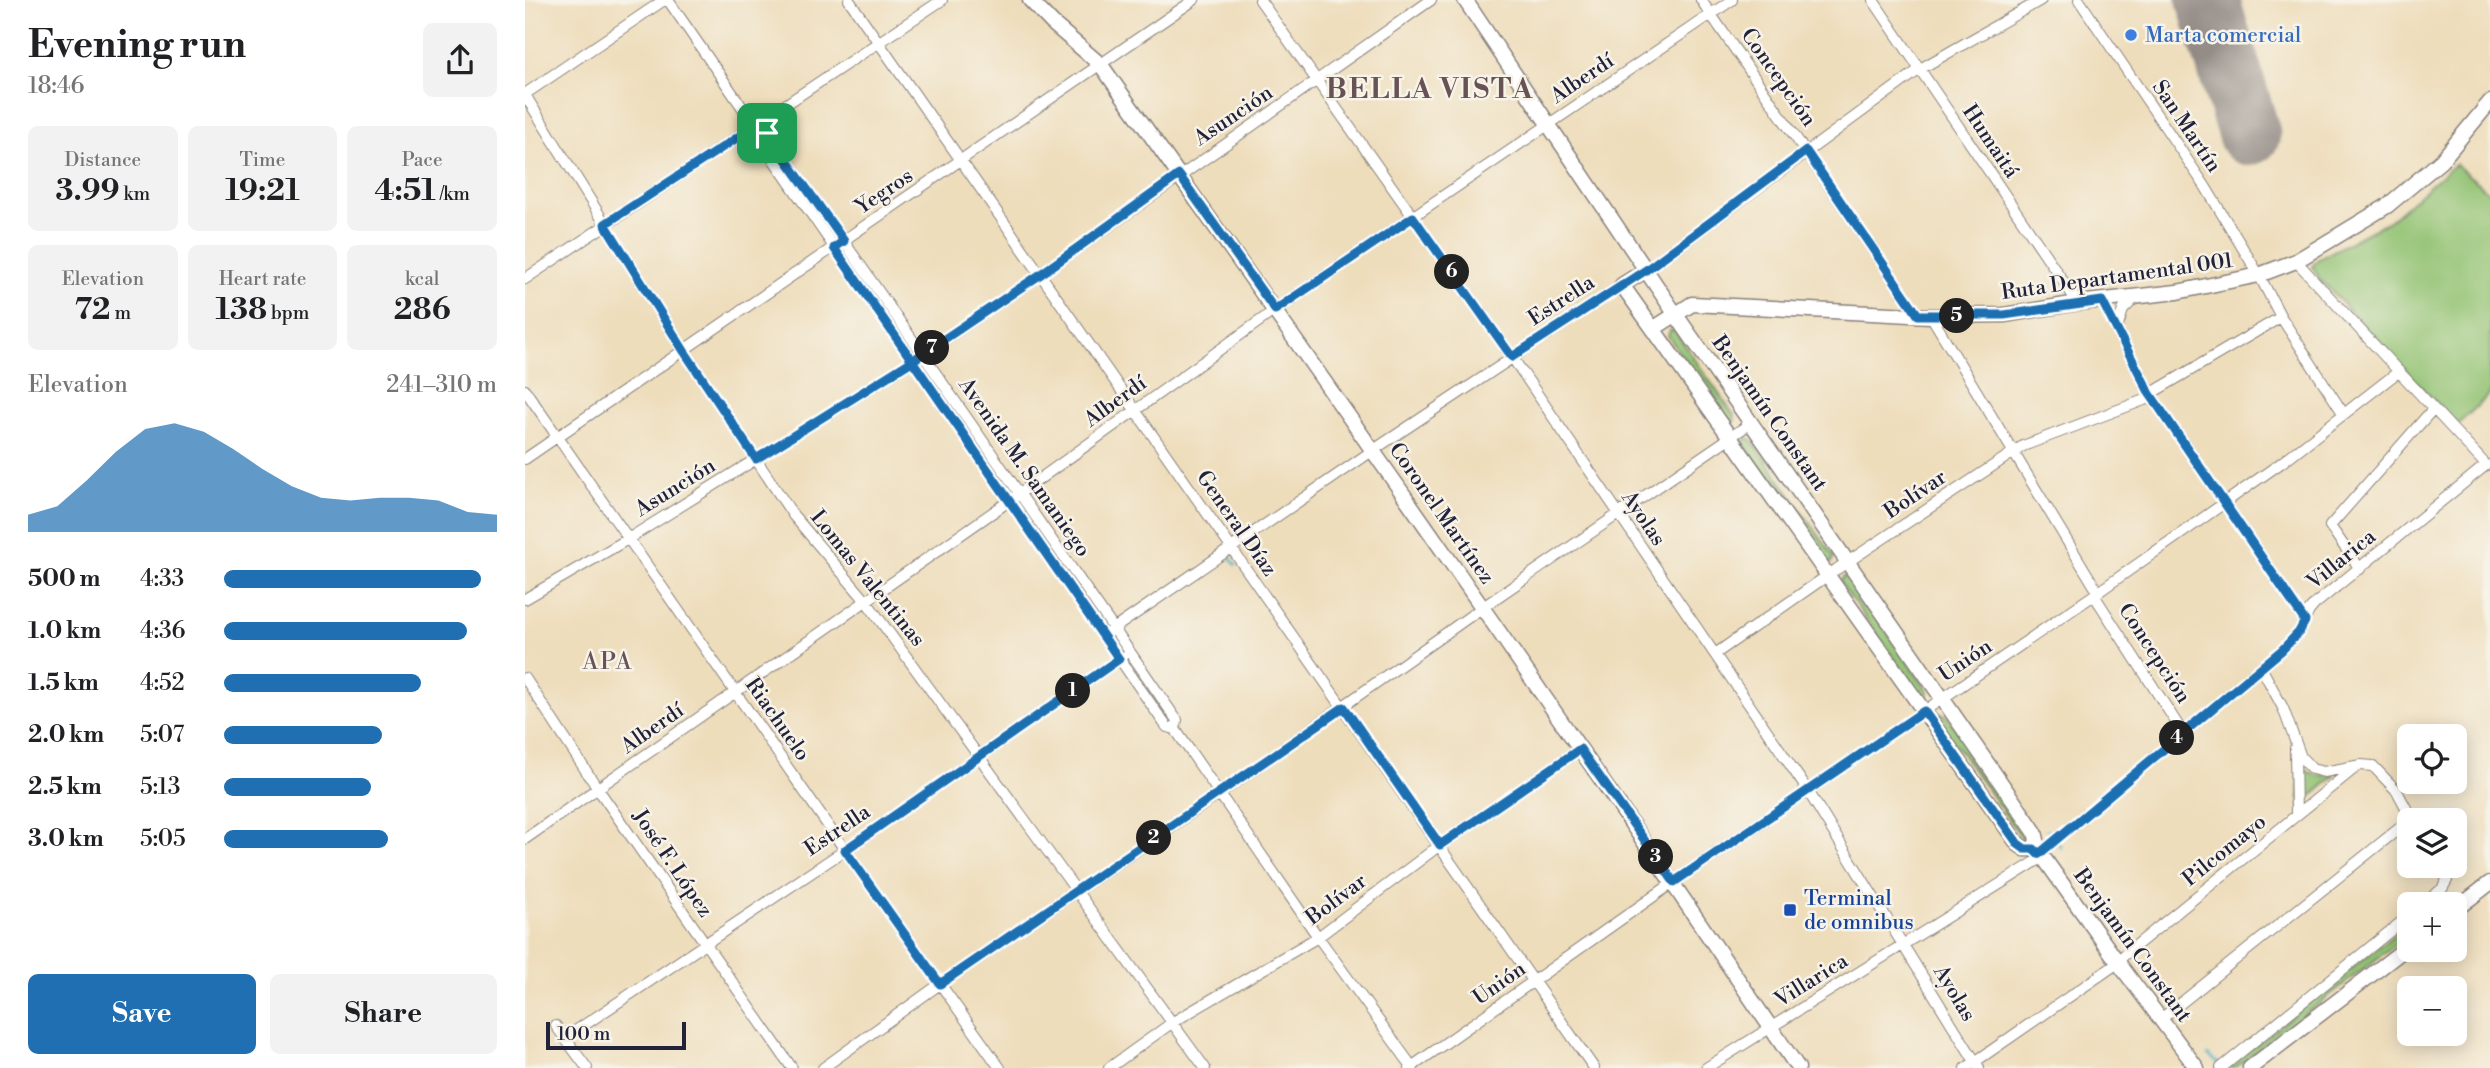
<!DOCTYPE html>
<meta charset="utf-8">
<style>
body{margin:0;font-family:"Libre Bodoni",serif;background:#f2f2f2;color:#202124;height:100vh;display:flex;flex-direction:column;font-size:26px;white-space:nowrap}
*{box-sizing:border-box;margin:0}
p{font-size:23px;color:#757577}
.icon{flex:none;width:38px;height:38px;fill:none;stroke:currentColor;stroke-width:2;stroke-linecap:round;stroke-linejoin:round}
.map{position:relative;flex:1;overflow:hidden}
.drawer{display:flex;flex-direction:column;background:#fff;width:525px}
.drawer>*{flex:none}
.fabs{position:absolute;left:1872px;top:724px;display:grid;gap:14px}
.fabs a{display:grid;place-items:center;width:70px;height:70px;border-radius:10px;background:#fff;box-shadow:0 4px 18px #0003;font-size:35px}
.scale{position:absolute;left:21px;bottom:18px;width:140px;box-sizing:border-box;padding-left:7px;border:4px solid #22223b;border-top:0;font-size:19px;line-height:24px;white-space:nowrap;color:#22223b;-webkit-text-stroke:5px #f7f3e8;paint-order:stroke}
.pin{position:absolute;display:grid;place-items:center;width:60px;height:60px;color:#fff;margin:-30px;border-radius:14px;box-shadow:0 4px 10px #0006}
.km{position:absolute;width:35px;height:35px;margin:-18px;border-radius:50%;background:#222;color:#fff;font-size:19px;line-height:35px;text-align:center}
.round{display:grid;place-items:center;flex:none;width:74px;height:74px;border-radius:10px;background:#f2f2f2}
.summary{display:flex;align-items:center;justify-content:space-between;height:119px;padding:0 28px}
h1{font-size:38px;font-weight:800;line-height:52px}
.metrics{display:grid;grid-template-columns:repeat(3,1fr);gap:10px;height:119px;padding:7px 28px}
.metrics div{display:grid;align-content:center;border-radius:10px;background:#f2f2f2;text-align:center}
.metrics b{font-size:30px;font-weight:800}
.metrics small{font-size:19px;font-weight:400}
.metrics p{font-size:19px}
.chart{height:196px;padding:14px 28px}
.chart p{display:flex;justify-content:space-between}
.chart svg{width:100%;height:126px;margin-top:7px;fill:#1f6fb2;opacity:.7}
.action{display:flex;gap:14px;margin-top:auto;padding:14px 28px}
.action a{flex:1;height:80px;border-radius:10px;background:#1f6fb2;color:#fff;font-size:28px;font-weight:800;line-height:80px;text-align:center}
.action a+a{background:#f2f2f2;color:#202124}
ul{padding:0 28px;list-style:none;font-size:23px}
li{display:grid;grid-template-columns:112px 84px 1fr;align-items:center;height:52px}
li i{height:18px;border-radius:9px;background:#1f6fb2}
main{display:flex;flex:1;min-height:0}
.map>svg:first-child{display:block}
.green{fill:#92c272;stroke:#5a7256;stroke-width:2}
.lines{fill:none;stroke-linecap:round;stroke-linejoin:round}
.stream{stroke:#45acc5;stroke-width:2.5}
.runway{stroke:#88807b;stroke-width:63}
.street-casing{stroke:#88807b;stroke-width:12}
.secondary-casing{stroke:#88807b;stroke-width:17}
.street{stroke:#fff;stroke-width:10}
.secondary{stroke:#fff;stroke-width:14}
.route-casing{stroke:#fff;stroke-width:14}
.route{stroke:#1f6fb2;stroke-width:9}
.shop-dot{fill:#3f7fe0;stroke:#f7f3e8;stroke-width:2.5}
.transit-dot{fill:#1a4fb4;stroke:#f7f3e8;stroke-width:2.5}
.labels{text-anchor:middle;stroke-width:5;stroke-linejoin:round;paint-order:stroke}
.shop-label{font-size:21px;fill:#366cbe;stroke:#f7f3e8;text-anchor:start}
.street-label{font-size:21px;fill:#22223b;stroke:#f7f3e8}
.transit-label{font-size:21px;fill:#164399;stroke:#f7f3e8;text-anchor:start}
.neighbourhood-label{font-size:23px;letter-spacing:2px;fill:#675255;stroke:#f7f3e8}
.district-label{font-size:28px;font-weight:bold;letter-spacing:2px;fill:#675255;stroke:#f7f3e8}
</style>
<main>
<section class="drawer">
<div class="summary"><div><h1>Evening run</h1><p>18:46</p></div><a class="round"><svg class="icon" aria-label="share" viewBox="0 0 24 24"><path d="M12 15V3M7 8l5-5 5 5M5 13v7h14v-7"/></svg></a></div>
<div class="metrics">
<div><p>Distance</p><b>3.99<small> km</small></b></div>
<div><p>Time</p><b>19:21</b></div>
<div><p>Pace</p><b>4:51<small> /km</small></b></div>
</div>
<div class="metrics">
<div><p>Elevation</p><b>72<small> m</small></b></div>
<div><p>Heart rate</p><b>138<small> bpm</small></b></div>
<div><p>kcal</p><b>286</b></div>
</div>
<div class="chart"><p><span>Elevation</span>241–310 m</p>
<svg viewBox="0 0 160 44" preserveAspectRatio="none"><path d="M0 44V38L10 35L20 26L30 16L40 8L50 6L60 9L70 15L80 22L90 28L100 32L110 33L120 32L130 32L140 33L150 37L160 38V44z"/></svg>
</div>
<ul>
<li><b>500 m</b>4:33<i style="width:94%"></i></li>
<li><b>1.0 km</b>4:36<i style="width:89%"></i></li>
<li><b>1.5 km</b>4:52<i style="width:72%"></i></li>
<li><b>2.0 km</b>5:07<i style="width:58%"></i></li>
<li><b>2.5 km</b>5:13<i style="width:54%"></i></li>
<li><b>3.0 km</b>5:05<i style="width:60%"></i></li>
</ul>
<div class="action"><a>Save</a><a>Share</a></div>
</section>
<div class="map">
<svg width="1965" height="1068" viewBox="0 0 1965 1068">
<rect width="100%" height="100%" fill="#f7f3e8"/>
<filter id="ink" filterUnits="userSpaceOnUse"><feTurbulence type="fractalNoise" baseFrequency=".0143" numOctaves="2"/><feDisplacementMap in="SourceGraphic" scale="14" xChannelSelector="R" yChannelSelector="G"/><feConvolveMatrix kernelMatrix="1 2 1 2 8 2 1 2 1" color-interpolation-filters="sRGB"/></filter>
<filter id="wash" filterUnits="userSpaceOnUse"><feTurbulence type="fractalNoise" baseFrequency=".00686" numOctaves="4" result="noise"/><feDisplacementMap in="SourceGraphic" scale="28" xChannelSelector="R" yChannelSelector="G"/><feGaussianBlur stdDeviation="1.57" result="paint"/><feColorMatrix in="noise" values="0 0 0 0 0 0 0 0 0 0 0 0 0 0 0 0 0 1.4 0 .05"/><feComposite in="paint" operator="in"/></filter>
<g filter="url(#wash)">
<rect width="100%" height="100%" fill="#edb"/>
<path class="green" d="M1930,164L1965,193V394L1932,425L1795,279L1787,267L1792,260L1864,221Z
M1145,330L1150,331L1210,417L1209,422H1203L1143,336Z
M1221,438L1226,439L1309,557L1306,563L1302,562L1218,443Z
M1319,576L1323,577L1403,691L1402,695L1395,696L1315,582Z
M1416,714L1421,715L1503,832L1502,836L1497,838L1413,720Z
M1774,758C1781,776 1794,777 1811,775L1775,806Z
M1885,922V933L1710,1068H1702Z"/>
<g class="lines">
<path class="stream" d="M702,554L711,565
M1523,830L1536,847
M1683,1055L1694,1064"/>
<path class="runway" d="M1683,0L1724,134"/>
</g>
</g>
<g filter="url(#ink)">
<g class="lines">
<defs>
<path id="street" d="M143,0L235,133L237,143L639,723L642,727L650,729L793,937L888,1068
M324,0L1069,1068
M735,0L987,357L1283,791L1454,1068
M1176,0L1393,315
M1348,0L1553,303
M1554,0L1680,186L1734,275L1756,317L1818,413
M0,94L139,0
M0,95L159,351L268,515L341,601L680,1068
M235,133H242L246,137L605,652L649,716L652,720L650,729
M1121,270L1395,69L1516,0
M0,279L417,0
M1577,301L1625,394L1780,621
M1406,316L1573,592
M1592,329L1598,310L1610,298
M0,390L320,850L475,1068
M1625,394L1756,317
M0,459L669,0
M1835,569L1805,526L1908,409
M1569,595L1658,733
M0,599L103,539L388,361L516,274L906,0
M584,632L847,451L1097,285
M1190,654L1312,569L1498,446L1627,397
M1736,667L1758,708L1776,757L1787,769L1799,772L1836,765L1848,766L1872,791L1888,821
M0,678L73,789L267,1068
M1770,748L1771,816
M0,839L484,501L750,310L1207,0
M1514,854L1757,650L1774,632L1784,611L1790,604L1961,465L1771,261
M1897,905L1917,889L1922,880L1920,866
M1592,961L1831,767
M1636,1019L1886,819
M31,1026L62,1068
M40,1038L320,850L597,657
M298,1068L415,984L694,794L958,607L1226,423
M584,1068L648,1022L793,937L915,845L1055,749
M885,1068L1149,882L1569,595L1756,463L1873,372
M1181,1068L1518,857
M1441,1068L1593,963
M1696,1068L1885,915"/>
<path id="secondary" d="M505,0L527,23L576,65C811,397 1045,730 1273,1068
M940,0L1151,315L1510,832L1512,840L1509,849
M1121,270L1097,285L1493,844L1500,849H1509L1518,857L1592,961L1672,1068
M1128,329L1167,304L1406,316L1479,315L1553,303L1652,292L1734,275L1771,261L1862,206L1916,161L1965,102
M1930,910L1965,883
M1725,1068L1885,945"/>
</defs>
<use href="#street" class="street-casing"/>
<use href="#secondary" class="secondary-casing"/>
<use href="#street" class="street"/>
<use href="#secondary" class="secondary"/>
</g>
</g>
<g class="lines" filter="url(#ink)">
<defs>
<path id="route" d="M242,133L319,241L309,248C404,385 499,522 594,659L320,850L415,984L819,707L915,845L1055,749L1149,882L1399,711L1493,844L1500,849H1509L1514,854L1757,650L1774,632L1780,621L1625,394L1577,301L1479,315H1393L1281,151L1121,270L987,357L888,217L750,310L654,175L516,274L397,354L387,361L231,459L159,351L80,224L230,126L235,132L242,133"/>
</defs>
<use href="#route" class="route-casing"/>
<use href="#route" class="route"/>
</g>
<circle class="shop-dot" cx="1606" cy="35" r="7"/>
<rect class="transit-dot" x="1258" y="903" width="14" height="14" rx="3.5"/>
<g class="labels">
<g class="shop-label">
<text x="1620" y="42">Marta comercial</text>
</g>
<g class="street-label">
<text transform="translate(1254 77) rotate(55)" y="7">Concepción</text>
<text transform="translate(1057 78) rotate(-34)" y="7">Alberdí</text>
<text transform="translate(708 115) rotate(-34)" y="7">Asunción</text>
<text transform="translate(1662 126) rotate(56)" y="7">San Martín</text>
<text transform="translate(1466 141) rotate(56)" y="7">Humaitá</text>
<text transform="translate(359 191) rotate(-34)" y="7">Yegros</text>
<text transform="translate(1592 276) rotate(-8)" y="7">Ruta Departamental 001</text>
<text transform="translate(1036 300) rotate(-33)" y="7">Estrella</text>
<text transform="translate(590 401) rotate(-36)" y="7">Alberdí</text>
<text transform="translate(1245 413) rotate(55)" y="7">Benjamín Constant</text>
<text transform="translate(500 467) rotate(55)" y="7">Avenida M. Samaniego</text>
<text transform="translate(150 487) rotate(-32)" y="7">Asunción</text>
<text transform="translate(1390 494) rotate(-34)" y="7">Bolívar</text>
<text transform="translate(917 513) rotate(55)" y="7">Coronel Martínez</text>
<text transform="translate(1119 518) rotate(56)" y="7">Ayolas</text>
<text transform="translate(712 523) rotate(55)" y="7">General Díaz</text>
<text transform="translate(1816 559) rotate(-39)" y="7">Villarica</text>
<text transform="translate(343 578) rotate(51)" y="7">Lomas Valentinas</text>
<text transform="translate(1630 653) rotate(57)" y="7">Concepción</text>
<text transform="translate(1440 660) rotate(-34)" y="7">Unión</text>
<text transform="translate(253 719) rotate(55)" y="7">Riachuelo</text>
<text transform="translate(127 728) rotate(-35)" y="7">Alberdí</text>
<text transform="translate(312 830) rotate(-34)" y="7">Estrella</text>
<text transform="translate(1699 850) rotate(-39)" y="7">Pilcomayo</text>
<text transform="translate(148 863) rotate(56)" y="7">José F. López</text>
<text transform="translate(811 899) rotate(-37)" y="7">Bolívar</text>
<text transform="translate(1608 945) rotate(54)" y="7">Benjamín Constant</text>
<text transform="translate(1286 980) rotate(-32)" y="7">Villarica</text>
<text transform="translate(974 983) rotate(-35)" y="7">Unión</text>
<text transform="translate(1430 993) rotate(59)" y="7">Ayolas</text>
</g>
<g class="transit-label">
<text x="1279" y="905">Terminal<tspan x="1279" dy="24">de omnibus</tspan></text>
</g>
<g class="neighbourhood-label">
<text x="83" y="669">APA</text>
</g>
<g class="district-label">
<text x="905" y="98">BELLA VISTA</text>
</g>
</g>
</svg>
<div class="fabs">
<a><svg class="icon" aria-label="locate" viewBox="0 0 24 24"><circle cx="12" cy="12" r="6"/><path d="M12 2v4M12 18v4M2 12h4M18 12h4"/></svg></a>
<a><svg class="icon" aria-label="layers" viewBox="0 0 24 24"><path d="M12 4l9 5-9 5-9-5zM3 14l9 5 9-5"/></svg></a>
<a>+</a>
<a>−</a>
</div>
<div class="scale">100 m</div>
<div class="pin" style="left:242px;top:133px;background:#1e9e55"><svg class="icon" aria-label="arrive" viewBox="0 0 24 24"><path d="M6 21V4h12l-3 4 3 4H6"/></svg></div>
<b class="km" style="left:548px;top:691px">1</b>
<b class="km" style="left:629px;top:838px">2</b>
<b class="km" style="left:1131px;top:857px">3</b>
<b class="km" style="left:1652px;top:738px">4</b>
<b class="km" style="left:1432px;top:316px">5</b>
<b class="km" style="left:927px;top:272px">6</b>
<b class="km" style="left:407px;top:348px">7</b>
</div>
</main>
